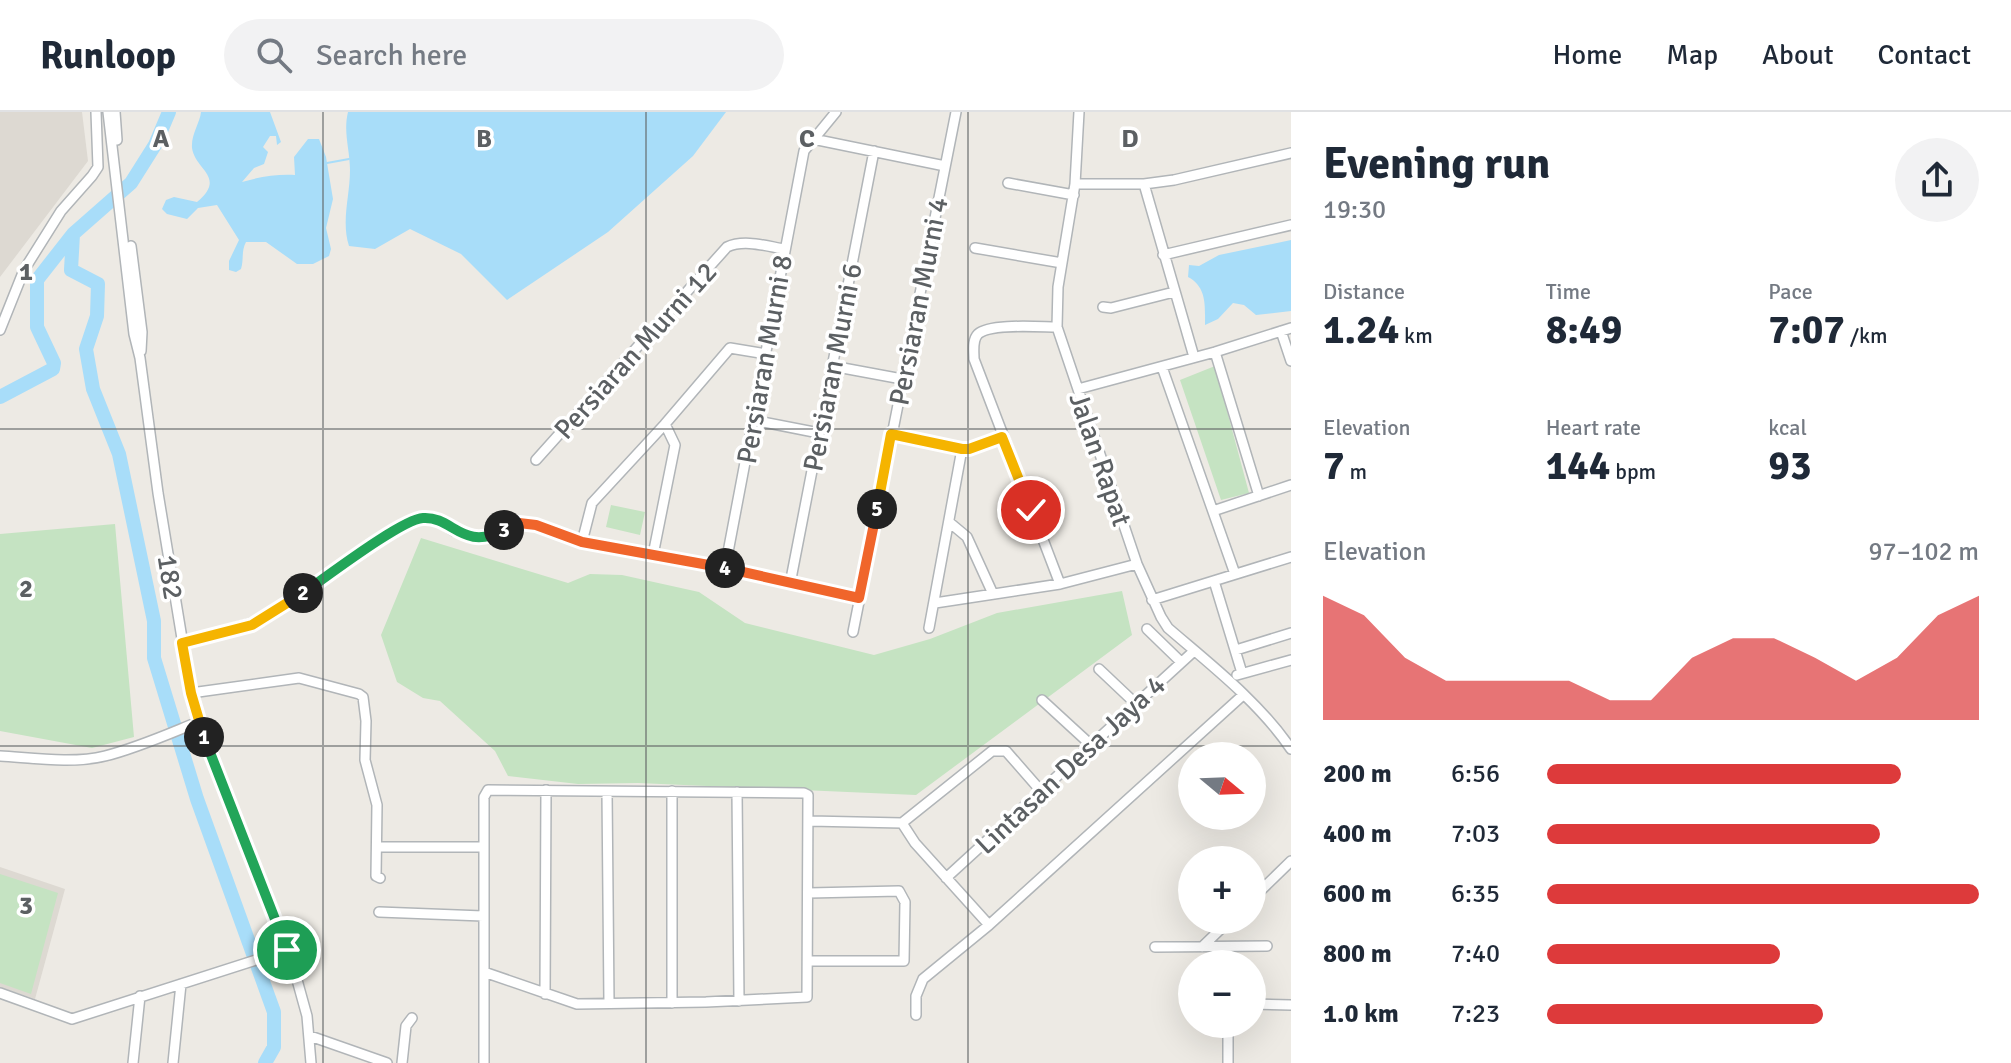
<!DOCTYPE html>
<meta charset="utf-8">
<style>
body{margin:0;font-family:Signika,sans-serif;background:#f2f2f3;color:#1f2937;height:100vh;display:flex;flex-direction:column;font-size:30px;white-space:nowrap}
*{box-sizing:border-box;margin:0}
p{font-size:26px;color:#747a83}
.icon{flex:none;width:44px;height:44px;fill:none;stroke:currentColor;stroke-width:2;stroke-linecap:round;stroke-linejoin:round}
.map{position:relative;flex:1;overflow:hidden}
.drawer{display:flex;flex-direction:column;background:#fff;width:720px}
.drawer>*{flex:none}
.needle{width:52px;rotate:109deg}
.tools{position:absolute;left:1178px;top:630px;display:grid;gap:16px}
.tools a{display:grid;place-items:center;width:88px;height:88px;border-radius:50%;background:#fff;box-shadow:0 8px 32px #0002;font-size:40px}
.pin{position:absolute;display:grid;place-items:center;width:68px;height:68px;color:#fff;margin:-34px;border:4px solid #fff;border-radius:50%;box-shadow:0 2px 8px #0007}
.km{position:absolute;width:40px;height:40px;margin:-20px;border-radius:50%;background:#222;color:#fff;font-size:22px;line-height:40px;text-align:center}
.round{display:grid;place-items:center;flex:none;width:84px;height:84px;border-radius:42px;background:#f2f2f3}
.summary{display:flex;align-items:center;justify-content:space-between;height:136px;padding:0 32px}
h1{font-size:44px;font-weight:700;line-height:60px}
.figures{display:grid;grid-template-columns:repeat(3,1fr);gap:12px;height:136px;padding:8px 32px}
.figures div{display:grid;align-content:center}
.figures b{font-size:40px;font-weight:700}
.figures small{font-size:22px;font-weight:400}
.figures p{font-size:22px}
.chart{height:224px;padding:16px 32px}
.chart p{display:flex;justify-content:space-between}
.chart svg{width:100%;height:144px;margin-top:8px;fill:#dd3a3b;opacity:.7}
ul{padding:0 32px;list-style:none;font-size:26px}
li{display:grid;grid-template-columns:128px 96px 1fr;align-items:center;height:60px}
li i{height:20px;border-radius:10px;background:#dd3a3b}
header{display:flex;align-items:center;gap:48px;box-sizing:border-box;height:112px;padding:0 40px;background:#fff;border-bottom:2px solid #e0e1e3}
header strong{font-size:38px}
nav{display:flex;gap:44px;margin-inline-start:auto;font-size:28px}
.search{width:560px;height:72px;background:#f2f2f3;display:flex;align-items:center;gap:20px;box-sizing:border-box;padding:0 28px;border-radius:44px;color:#747a83;font-size:30px}
main{display:flex;flex:1;min-height:0}
.map>svg:first-child{display:block}
.education{fill:#ddd9d2}
.green{fill:#c5e3c2}
.water{fill:#a8ddf9}
.lines{fill:none;stroke-linecap:round;stroke-linejoin:round}
.stream{stroke:#a8ddf9;stroke-width:2}
.river{stroke:#a8ddf9;stroke-width:14}
.minor-casing{stroke:#b1b5b8;stroke-width:12}
.minor{stroke:#fff;stroke-width:9}
.split-1-casing{stroke:#fff;stroke-width:16}
.split-2-casing{stroke:#fff;stroke-width:16}
.split-3-casing{stroke:#fff;stroke-width:16}
.split-4-casing{stroke:#fff;stroke-width:16}
.split-5-casing{stroke:#fff;stroke-width:16}
.split-6-casing{stroke:#fff;stroke-width:16}
.split-1{stroke:#22a559;stroke-width:10}
.split-2{stroke:#f5b400;stroke-width:10}
.split-3{stroke:#22a559;stroke-width:10}
.split-4{stroke:#f0652b;stroke-width:10}
.split-5{stroke:#f0652b;stroke-width:10}
.split-6{stroke:#f5b400;stroke-width:10}
.grid{fill:none;stroke:#5c6063;stroke-width:2;stroke-opacity:0.55}
.labels{text-anchor:middle;stroke-width:7;stroke-linejoin:round;paint-order:stroke}
.street-label{font-size:28px;fill:#5c6063;stroke:#fff}
.grid-label{font-size:26px;text-anchor:middle;font-weight:bold;fill:#5c6063;stroke:#fff;stroke-width:7;stroke-linejoin:round;paint-order:stroke}
</style>
<header>
<strong>Runloop</strong>
<div class="search"><svg class="icon" aria-label="search" viewBox="0 0 24 24"><circle cx="10" cy="10" r="6"/><path d="M15 15l6 6"/></svg>Search here</div>
<nav><a>Home</a><a>Map</a><a>About</a><a>Contact</a></nav>
</header>
<main>
<div class="map">
<svg width="1291" height="951" viewBox="0 0 1291 951">
<rect width="100%" height="100%" fill="#edeae4"/>
<path class="education" d="M0,0H82L88,49L0,165Z
M0,755L65,777L35,887L0,875Z"/>
<path class="green" d="M1215,254L1249,381L1221,388L1180,268Z
M611,393L645,400L640,423L606,415Z
M115,412L134,625L92,636L0,619V422Z
M421,426L568,471L590,462L622,463L699,480L745,511L874,543L930,527L997,501L1122,479L1132,523L916,683L638,671L578,672L508,664L495,639L440,589L423,586L397,570L381,523Z
M0,762L58,781L31,882L0,871Z"/>
<path class="water" d="M201,0H270L281,30L277,33L276,24H270L263,35L268,40L264,52L254,56L242,70C259,65 277,62 295,63L294,45L308,27H319L326,45L333,87L326,116L331,137L329,144L313,152H297L266,130H246C241,139 244,148 241,157L236,160L229,158V149L239,128L217,93L198,96L187,107L167,102L162,97L166,88L174,85L197,90C227,65 195,58 192,36C191,22 200,11 201,0Z
M348,0H726L693,44L608,120L507,188L461,142L410,117L375,137L349,134C341,109 350,84 350,58C350,38 343,20 348,0Z
M1291,128V199L1256,203L1244,193L1233,191L1218,207L1205,213C1205,194 1207,175 1188,165L1189,153L1199,154L1219,143Z"/>
<g class="lines">
<path class="stream" d="M327,51L349,47"/>
<path class="river" d="M73,122L71,158L98,172L97,204L86,237L93,277L119,342L154,509V546L197,687L274,900V935L265,951
M0,285L53,257L54,251L37,215V168L73,122L131,71L155,33L169,0"/>
<defs>
<path id="minor" d="M108,0L134,222L140,246L158,381L191,581L198,610L294,857L307,904L311,951
M115,0L117,28
M1079,0L1075,72L1058,175L1057,215L1137,452L1161,505L1168,516C1211,553 1259,590 1291,637
M813,27L945,54
M1008,71L1074,83
M1075,72H1144L1174,68L1291,41
M1144,72L1194,245
M131,134L142,220L141,239
M975,136L1062,151
M1163,143L1291,113
M1103,195L1111,196L1174,180
M1057,215C1040,215 990,211 978,222C972,228 974,239 974,247L1060,472
M0,218L24,158L61,99L92,64L98,55L96,0
M1281,219L1291,249
M1215,240L1259,384
M832,254L902,267
M1162,255L1235,462
M1078,277L1215,240L1291,216
M753,308L819,321
M891,322L962,337H969L1002,325
M536,348L727,135C744,127 766,134 784,137
M1213,399L1291,373
M949,410L967,425L993,482
M582,430L592,391L665,312
M653,443L675,333L665,312L730,236L766,242
M725,456L804,39L836,0
M1214,469L1242,561
M790,472L874,39
M1152,488L1291,445
M935,491L1060,472L1137,452
M929,516L962,337
M1147,517L1181,550
M853,520L956,0
M182,531L263,508L379,429L416,407L424,406L438,409L454,419L482,426L514,412L536,413L582,430L708,453L859,486
M1236,538L1291,521
M1099,557L1136,592
M1237,563L1291,548
M191,581L299,566L359,582L363,585L366,609L365,648L377,693L376,764L380,766
M1042,588L1091,633
M0,644C33,646 73,652 105,644C137,636 168,622 198,610
M607,680L609,891
M737,680L739,889
M810,709L902,711
M902,711L992,639H1006L1041,679
M902,711L915,731L989,813
M377,735H484
M946,766L1194,539
M1252,787L1291,749
M379,800L483,804
M1155,835L1267,834
M1202,835L1230,808
M809,849H904L905,790L899,779L809,781
M484,860L577,892L706,890L807,885L808,683L804,681L488,678L484,685V951
M0,881L72,907L287,838
M545,882L546,678
M672,891V679
M1252,892L1291,893
M916,903V884L923,867L989,813L1243,583
M310,924L387,951
M133,951L140,884
M173,951L181,872
M402,951L406,914L412,906
M1228,951V912"/>
</defs>
<use href="#minor" class="minor-casing"/>
<use href="#minor" class="minor"/>
</g>
<g class="lines">
<defs>
<path id="split-1" d="M204,625L287,838"/>
<path id="split-2" d="M204,625L191,581L182,531L252,513L303,481"/>
<path id="split-3" d="M303,481C325,466 402,407 423,406C453,404 462,440 504,418"/>
<path id="split-4" d="M504,418L519,411L536,413L582,430L725,456"/>
<path id="split-5" d="M725,456L859,486L877,397"/>
<path id="split-6" d="M877,397L891,322L962,337H969L1002,325L1031,398"/>
</defs>
<use href="#split-1" class="split-1-casing"/>
<use href="#split-2" class="split-2-casing"/>
<use href="#split-3" class="split-3-casing"/>
<use href="#split-4" class="split-4-casing"/>
<use href="#split-5" class="split-5-casing"/>
<use href="#split-6" class="split-6-casing"/>
<use href="#split-1" class="split-1"/>
<use href="#split-2" class="split-2"/>
<use href="#split-3" class="split-3"/>
<use href="#split-4" class="split-4"/>
<use href="#split-5" class="split-5"/>
<use href="#split-6" class="split-6"/>
</g>
<path class="grid" d="M323,0V951M646,0V951M968,0V951M0,317H1291M0,634H1291"/>
<g class="labels">
<g class="street-label">
<text transform="translate(918 189) rotate(-79)" y="10">Persiaran Murni 4</text>
<text transform="translate(635 238) rotate(-48)" y="10">Persiaran Murni 12</text>
<text transform="translate(764 247) rotate(-80)" y="10">Persiaran Murni 8</text>
<text transform="translate(832 255) rotate(-79)" y="10">Persiaran Murni 6</text>
<text transform="translate(1101 347) rotate(71)" y="10">Jalan Rapat</text>
<text transform="translate(171 465) rotate(81)" y="10">182</text>
<text transform="translate(1070 652) rotate(-43)" y="10">Lintasan Desa Jaya 4</text>
</g>
</g>
<g class="grid-label">
<text x="161" y="35">A</text>
<text x="484" y="35">B</text>
<text x="807" y="35">C</text>
<text x="1130" y="35">D</text>
<text x="26" y="168">1</text>
<text x="26" y="485">2</text>
<text x="26" y="802">3</text>
</g>
</svg>
<div class="tools">
<a><svg class="needle" viewBox="-14 -14 28 28"><path d="M0-13l5 13h-10z" fill="#e53935"/><path d="M0 13l5-13h-10z" fill="#747a83"/></svg></a>
<a>+</a>
<a>−</a>
</div>
<div class="pin" style="left:287px;top:838px;background:#1e9e55"><svg class="icon" aria-label="arrive" viewBox="0 0 24 24"><path d="M6 21V4h12l-3 4 3 4H6"/></svg></div>
<div class="pin" style="left:1031px;top:398px;background:#d93025"><svg class="icon" aria-label="check" viewBox="0 0 24 24"><path d="M5 12l5 5 9-10"/></svg></div>
<b class="km" style="left:204px;top:625px">1</b>
<b class="km" style="left:303px;top:481px">2</b>
<b class="km" style="left:504px;top:418px">3</b>
<b class="km" style="left:725px;top:456px">4</b>
<b class="km" style="left:877px;top:397px">5</b>
</div>
<section class="drawer">
<div class="summary"><div><h1>Evening run</h1><p>19:30</p></div><a class="round"><svg class="icon" aria-label="share" viewBox="0 0 24 24"><path d="M12 15V3M7 8l5-5 5 5M5 13v7h14v-7"/></svg></a></div>
<div class="figures">
<div><p>Distance</p><b>1.24<small> km</small></b></div>
<div><p>Time</p><b>8:49</b></div>
<div><p>Pace</p><b>7:07<small> /km</small></b></div>
</div>
<div class="figures">
<div><p>Elevation</p><b>7<small> m</small></b></div>
<div><p>Heart rate</p><b>144<small> bpm</small></b></div>
<div><p>kcal</p><b>93</b></div>
</div>
<div class="chart"><p><span>Elevation</span>97–102 m</p>
<svg viewBox="0 0 160 44" preserveAspectRatio="none"><path d="M0 44V6L10 12L20 25L30 32L40 32L50 32L60 32L70 38L80 38L90 25L100 19L110 19L120 25L130 32L140 25L150 12L160 6V44z"/></svg>
</div>
<ul>
<li><b>200 m</b>6:56<i style="width:82%"></i></li>
<li><b>400 m</b>7:03<i style="width:77%"></i></li>
<li><b>600 m</b>6:35<i style="width:100%"></i></li>
<li><b>800 m</b>7:40<i style="width:54%"></i></li>
<li><b>1.0 km</b>7:23<i style="width:64%"></i></li>
</ul>
</section>
</main>
